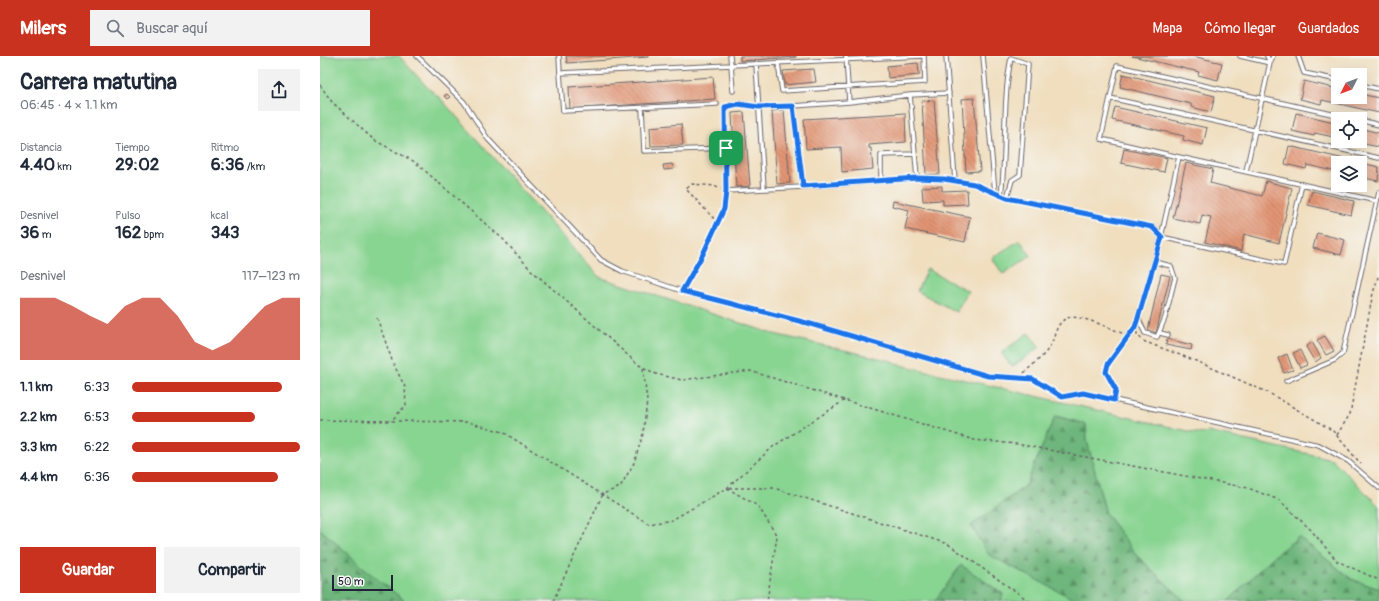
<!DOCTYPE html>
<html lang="es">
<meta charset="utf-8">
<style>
body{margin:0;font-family:Pangolin,sans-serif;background:#f2f2f3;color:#1f2937;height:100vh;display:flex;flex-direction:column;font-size:15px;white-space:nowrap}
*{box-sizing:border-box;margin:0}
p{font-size:13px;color:#747a83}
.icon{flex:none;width:22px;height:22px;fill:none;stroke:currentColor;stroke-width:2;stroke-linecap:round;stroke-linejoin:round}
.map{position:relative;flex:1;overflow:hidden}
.panel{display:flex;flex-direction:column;background:#fff;width:320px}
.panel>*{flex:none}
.needle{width:26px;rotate:228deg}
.buttons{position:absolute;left:1011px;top:12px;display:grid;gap:8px}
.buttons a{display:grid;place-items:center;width:36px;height:36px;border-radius:0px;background:#fff;box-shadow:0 4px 16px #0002;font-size:20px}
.scale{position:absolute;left:12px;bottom:10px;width:61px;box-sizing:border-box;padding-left:4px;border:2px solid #22223b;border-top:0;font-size:11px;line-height:14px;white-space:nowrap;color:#22223b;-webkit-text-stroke:3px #f6f6f2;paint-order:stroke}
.pin{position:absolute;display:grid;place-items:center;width:34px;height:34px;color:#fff;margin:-17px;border-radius:8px;box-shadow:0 2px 6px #0006}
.round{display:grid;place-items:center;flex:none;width:42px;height:42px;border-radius:0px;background:#f2f2f3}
.summary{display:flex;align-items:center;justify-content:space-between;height:68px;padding:0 20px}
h1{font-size:22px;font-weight:800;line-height:30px}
.metrics{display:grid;grid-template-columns:repeat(3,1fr);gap:6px;height:68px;padding:4px 20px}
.metrics div{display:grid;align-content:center}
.metrics b{font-size:17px;font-weight:800}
.metrics small{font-size:11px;font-weight:400}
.metrics p{font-size:11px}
.chart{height:112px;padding:8px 20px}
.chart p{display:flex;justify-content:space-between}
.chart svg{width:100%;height:72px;margin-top:4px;fill:#c8321e;opacity:.7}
.cta{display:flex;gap:8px;margin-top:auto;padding:8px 20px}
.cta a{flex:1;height:46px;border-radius:0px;background:#c8321e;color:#fff;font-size:16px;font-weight:800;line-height:46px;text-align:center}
.cta a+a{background:#f2f2f3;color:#1f2937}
ul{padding:0 20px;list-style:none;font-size:13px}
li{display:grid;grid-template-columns:64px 48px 1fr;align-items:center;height:30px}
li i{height:10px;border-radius:5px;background:#c8321e}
header{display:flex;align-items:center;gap:24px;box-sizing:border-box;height:56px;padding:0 20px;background:#c8321e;color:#fff}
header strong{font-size:19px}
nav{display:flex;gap:22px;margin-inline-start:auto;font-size:14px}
.search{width:280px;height:36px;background:#f2f2f3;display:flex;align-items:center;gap:10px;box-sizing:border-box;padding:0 14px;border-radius:0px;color:#747a83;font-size:15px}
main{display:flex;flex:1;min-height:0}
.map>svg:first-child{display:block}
.green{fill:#88d491;stroke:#557b66}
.forest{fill:url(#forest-firs);stroke:#486c5b}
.building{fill:url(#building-back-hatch)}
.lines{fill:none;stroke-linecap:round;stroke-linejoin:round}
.lane-casing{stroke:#6a6469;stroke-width:5.5}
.path{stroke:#6a6469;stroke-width:1.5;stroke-dasharray:3 3;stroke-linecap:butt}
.lane{stroke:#fff;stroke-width:3.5}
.route-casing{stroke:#fff;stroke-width:8}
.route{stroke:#1a73e8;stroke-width:5}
</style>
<header>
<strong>Milers</strong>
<div class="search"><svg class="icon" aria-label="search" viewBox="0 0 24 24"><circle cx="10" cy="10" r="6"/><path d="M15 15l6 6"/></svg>Buscar aquí</div>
<nav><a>Mapa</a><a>Cómo llegar</a><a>Guardados</a></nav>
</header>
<main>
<section class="panel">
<div class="summary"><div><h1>Carrera matutina</h1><p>06:45 · 4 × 1.1 km</p></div><a class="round"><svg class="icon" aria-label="share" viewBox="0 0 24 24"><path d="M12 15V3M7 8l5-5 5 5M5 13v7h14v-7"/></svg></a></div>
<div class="metrics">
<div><p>Distancia</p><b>4.40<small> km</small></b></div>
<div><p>Tiempo</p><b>29:02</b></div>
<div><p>Ritmo</p><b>6:36<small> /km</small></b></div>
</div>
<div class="metrics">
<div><p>Desnivel</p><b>36<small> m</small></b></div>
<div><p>Pulso</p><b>162<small> bpm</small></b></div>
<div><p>kcal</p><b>343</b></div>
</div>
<div class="chart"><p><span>Desnivel</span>117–123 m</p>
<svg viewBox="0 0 160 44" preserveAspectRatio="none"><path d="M0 44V6L10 6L20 6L30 11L40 17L50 22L60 11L70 6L80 6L90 17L100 33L110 38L120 33L130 22L140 11L150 6L160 6V44z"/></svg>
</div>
<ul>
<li><b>1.1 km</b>6:33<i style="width:89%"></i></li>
<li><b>2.2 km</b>6:53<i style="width:73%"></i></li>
<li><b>3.3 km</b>6:22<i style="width:100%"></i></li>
<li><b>4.4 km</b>6:36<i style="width:87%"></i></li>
</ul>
<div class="cta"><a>Guardar</a><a>Compartir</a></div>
</section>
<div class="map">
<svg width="1059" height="545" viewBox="0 0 1059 545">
<defs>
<pattern id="forest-firs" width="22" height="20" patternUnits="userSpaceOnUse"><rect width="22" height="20" fill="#6eb67b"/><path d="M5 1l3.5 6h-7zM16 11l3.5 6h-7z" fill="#5a9466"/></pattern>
<pattern id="building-back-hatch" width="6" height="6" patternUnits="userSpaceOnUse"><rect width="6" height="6" fill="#e29574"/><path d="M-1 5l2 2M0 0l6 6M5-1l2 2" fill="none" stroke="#b77960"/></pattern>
</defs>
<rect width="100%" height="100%" fill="#f6f6f2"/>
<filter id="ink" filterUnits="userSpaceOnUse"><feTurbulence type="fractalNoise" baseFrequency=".025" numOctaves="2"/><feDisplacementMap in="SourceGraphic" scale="8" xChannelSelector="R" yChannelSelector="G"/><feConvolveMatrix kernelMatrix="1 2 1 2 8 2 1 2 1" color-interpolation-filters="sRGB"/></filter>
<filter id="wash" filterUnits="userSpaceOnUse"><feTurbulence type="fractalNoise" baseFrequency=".012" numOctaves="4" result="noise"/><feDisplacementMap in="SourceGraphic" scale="16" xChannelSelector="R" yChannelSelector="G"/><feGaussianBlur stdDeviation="0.9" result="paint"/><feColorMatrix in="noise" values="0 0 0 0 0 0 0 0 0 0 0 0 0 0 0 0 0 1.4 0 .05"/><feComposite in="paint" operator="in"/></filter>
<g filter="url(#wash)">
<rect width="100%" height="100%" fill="#f0debe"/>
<path class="green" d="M0,0H79L107,31L121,43L279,221L454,278L572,305L576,308L881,378L888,376L1012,403L1059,450V533L1031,523L979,481L955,499L908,545L863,544L817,500L786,458L767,385L766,368L736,360L706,430L651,470L757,545H681L683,538L641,509L615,545H85L52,519L0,473Z
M700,184L711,200L683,218L672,202Z
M607,213L648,235L636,256L597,235Z
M708,277L720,291L692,311L681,297Z"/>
<path class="forest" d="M735,360L766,368L767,385L786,458L817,500L865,545H757L669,499L651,470L706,429Z
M0,473L52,519L85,545H0Z
M979,481L1031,523L1059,533V545H908L955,499Z
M641,509L683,538L681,545H615Z"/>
<g id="blocks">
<path class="building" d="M246,0H328V1L247,7Z
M420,0H476V1L420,5Z
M812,0H872L902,7L898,24L878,19L879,16Z
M598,7L599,19L568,22L567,10Z
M494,13L496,26L465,29L463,15Z
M803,18L895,40L891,56L871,51V48L800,31Z
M393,21L395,43L250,53L249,31Z
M984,25L1018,33V41H1040V38L1059,42V57L1002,44L1001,48L980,43Z
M127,38L130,41L127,43L124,40Z
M654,42L660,115L646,116L642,43Z
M614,44L620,118L606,119L602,45Z
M795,51L887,72L883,89L863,84L864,80L792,64Z
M464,54L470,127L457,128L452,55Z
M424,56L430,130L416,131L412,57Z
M585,57L586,86L549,89V92H551L553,113L522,116L521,91L486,93L484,63Z
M976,57L1018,67V82L995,77L994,80L972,75Z
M361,68L363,89L331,90L330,71Z
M1040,72L1059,77V91L1034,86L1040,85Z
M969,90L1059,111L1058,125L1040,121V107H1018V116L987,109L986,113L965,108Z
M804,93L847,102L844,116L801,107Z
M866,107L893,113L890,127L942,140L946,125L972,132L959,187L924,178L921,195L885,186L891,161L882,159L880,168L853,162Z
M352,108L354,113L344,114L343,109Z
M622,130V135L647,134L648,148L623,149V144L603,145L602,131Z
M992,135L1034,145L1031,159L988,149Z
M573,145L650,161L645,186L585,173L589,154L572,150Z
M997,177L1025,184L1021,199L993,192Z
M841,218L850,220L836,277L828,274Z
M1005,280L1014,295L1006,299L997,284Z
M847,283L872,289L871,294L846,289Z
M992,286L1001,302L995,306L986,291Z
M980,294L987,309L980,312L973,297Z
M967,298L973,314L964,317L958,302Z"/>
</g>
</g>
<g filter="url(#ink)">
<use href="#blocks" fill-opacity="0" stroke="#6a6469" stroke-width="1"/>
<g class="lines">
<defs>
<path id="lane" d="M97,0L144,46L168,83L281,204L302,215L368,237L487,267L668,320L713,323L742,341L763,337L999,389L1028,405L1059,432
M239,0L240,17
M410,0L411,9L602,0
M526,0L529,46L473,50L483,131L597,122L624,123L654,128L687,142L832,171L841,181L818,262L825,277L837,281L845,262L855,222L851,210L835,206
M626,0L635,125
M663,0L675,137
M920,0L950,7L926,115
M947,0L950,7
M978,0L984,17L1018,24
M458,7L462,35L605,26L604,0
M950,7L953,0
M436,8L444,133
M1040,29L1059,33
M590,39L629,37
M790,42L781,83L859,101
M529,46L590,39L597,122
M397,48L243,55L240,17L411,9L413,35
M473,50L439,51L418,48L405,51L406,135L483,131
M322,52L324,95L406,92
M1034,63L797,10L790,42L1059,102
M1040,64L1059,69
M561,124V99L595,98
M982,128L964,208L841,181L859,101L1057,145L1059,136
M681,139C687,94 682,47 691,2L708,8L700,119L692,124L687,142
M840,277L848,279
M966,325L1015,304L1023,297L1057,145"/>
</defs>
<use href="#lane" class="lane-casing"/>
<path class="path" d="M0,29L12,46L54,84L95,106L184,184L210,213L319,309L336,318L362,324L430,315L654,384L697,388L928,432L959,444L991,474L1017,505L1059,524
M398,167L366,133L372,128L394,130L401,133
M365,230C380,204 402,171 406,141
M57,262L73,307L85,331L86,349L71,365
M815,270L817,278L823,285L876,305L949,337L1012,374L1041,408
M704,317C713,308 726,299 731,288C736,278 736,267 747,262C759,257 796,275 809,280
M795,338C796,327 785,322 788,308L815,271
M0,364L148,366L183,376L329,468L352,464L407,432L438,450L457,480L447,545
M1017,379L1030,358L1053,237L1059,218
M407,432L454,390L525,344
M409,432H454L628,488L709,545
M233,545L283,438L300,431L314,407L323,378L327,345L323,311"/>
<use href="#lane" class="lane"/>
</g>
</g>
<g class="lines" filter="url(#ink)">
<defs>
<path id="route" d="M418,48L439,51L473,50L483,130L597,122L624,123L654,128L687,142L832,171L842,181L818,262L815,271L788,308L786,316L796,334L794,344L763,337L742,341L713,323L668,320L487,267L362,235L383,198L404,153L406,135L405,51Z"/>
</defs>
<use href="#route" class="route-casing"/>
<use href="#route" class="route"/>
</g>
</svg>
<div class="buttons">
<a><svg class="needle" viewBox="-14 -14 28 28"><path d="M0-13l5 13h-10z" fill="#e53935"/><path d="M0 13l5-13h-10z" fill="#747a83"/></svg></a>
<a><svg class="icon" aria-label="locate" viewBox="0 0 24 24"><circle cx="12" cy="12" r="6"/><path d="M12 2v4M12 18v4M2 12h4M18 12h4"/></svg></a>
<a><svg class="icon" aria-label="layers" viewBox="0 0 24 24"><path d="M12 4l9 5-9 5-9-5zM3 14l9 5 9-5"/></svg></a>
</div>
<div class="scale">50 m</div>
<div class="pin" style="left:406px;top:92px;background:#1e9e55"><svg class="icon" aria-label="arrive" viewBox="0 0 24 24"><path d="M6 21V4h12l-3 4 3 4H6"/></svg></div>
</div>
</main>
